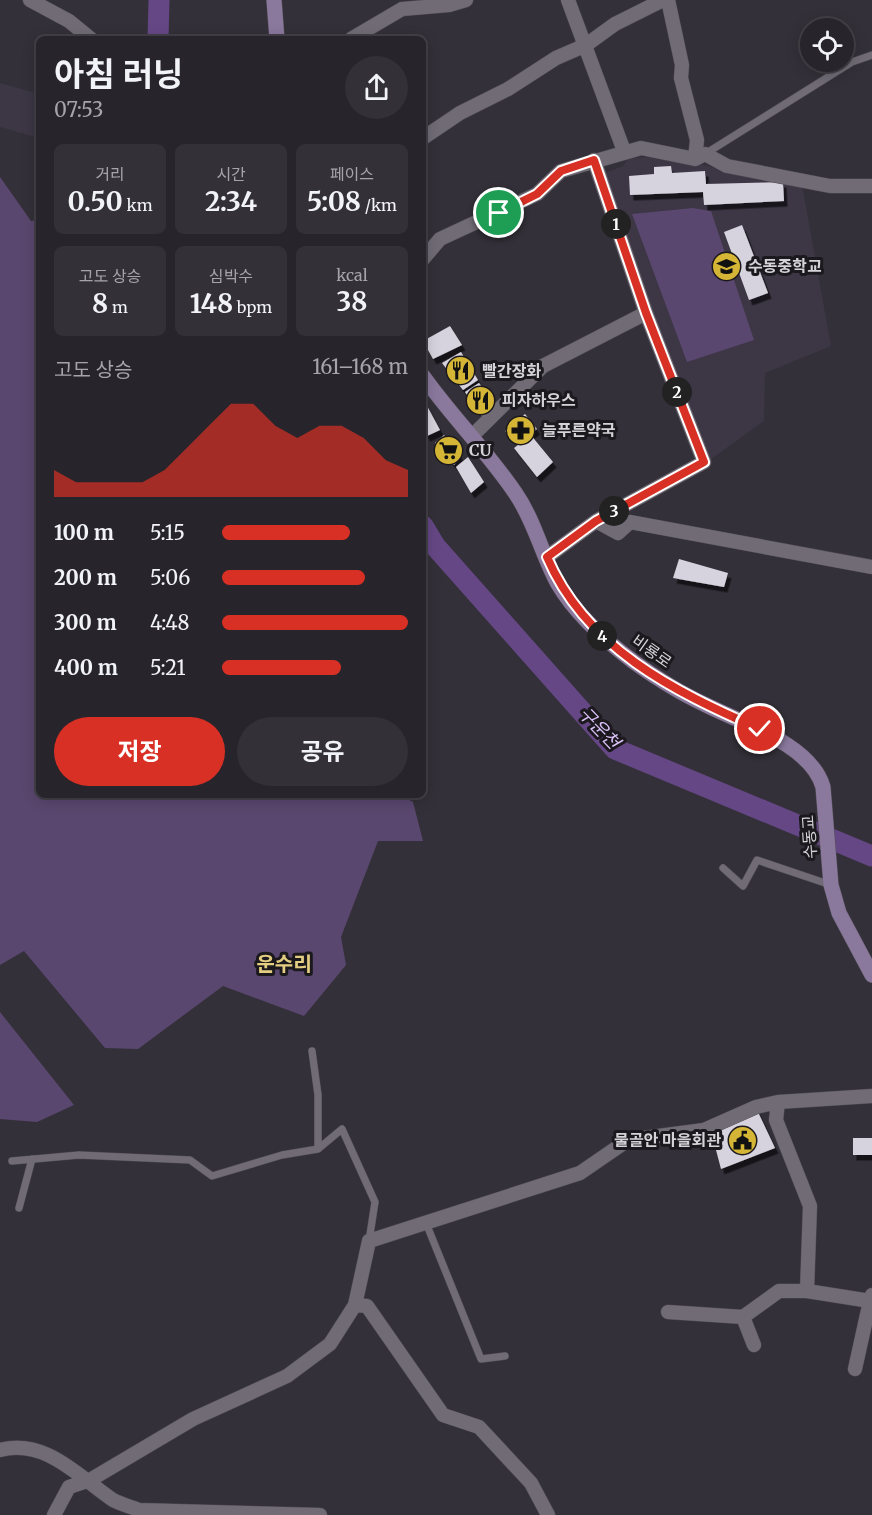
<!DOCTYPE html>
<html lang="ko">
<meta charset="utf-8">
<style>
body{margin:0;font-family:Merriweather,"Noto Sans KR",serif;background:#333037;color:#f1f3f6;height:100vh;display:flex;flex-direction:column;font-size:22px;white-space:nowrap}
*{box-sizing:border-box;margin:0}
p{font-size:20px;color:#a4a4a9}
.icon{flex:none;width:33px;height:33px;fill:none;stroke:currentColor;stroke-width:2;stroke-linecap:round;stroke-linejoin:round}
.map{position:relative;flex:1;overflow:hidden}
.panel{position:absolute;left:36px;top:36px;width:390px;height:762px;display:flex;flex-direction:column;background:#27242b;border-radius:9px;box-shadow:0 3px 15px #0003,0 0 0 2px #434147}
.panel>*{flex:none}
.buttons{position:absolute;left:800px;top:18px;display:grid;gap:12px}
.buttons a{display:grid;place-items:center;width:54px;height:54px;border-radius:50%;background:#27242b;box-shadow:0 3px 15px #0003,0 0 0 2px #434147;font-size:30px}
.pin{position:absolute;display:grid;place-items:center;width:51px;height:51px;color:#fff;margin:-26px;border:3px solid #fff;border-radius:50%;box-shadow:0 2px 6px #0007}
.km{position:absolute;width:30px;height:30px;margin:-15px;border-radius:50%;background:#222;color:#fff;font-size:16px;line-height:30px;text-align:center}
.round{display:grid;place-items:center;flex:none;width:63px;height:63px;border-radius:32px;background:#333037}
.overview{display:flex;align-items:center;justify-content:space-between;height:102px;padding:0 18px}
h1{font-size:33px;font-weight:700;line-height:45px}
.stats{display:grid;grid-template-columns:repeat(3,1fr);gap:9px;height:102px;padding:6px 18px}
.stats div{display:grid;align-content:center;border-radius:9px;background:#333037;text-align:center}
.stats b{font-size:26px;font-weight:700}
.stats small{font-size:16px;font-weight:400}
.stats p{font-size:16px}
.chart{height:168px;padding:12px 18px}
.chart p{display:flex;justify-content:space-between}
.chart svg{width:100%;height:108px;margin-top:6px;fill:#d93025;opacity:.7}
.primary-button{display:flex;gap:12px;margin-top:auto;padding:12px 18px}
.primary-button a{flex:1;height:69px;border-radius:36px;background:#d93025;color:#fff;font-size:24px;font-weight:700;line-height:69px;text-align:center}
.primary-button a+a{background:#333037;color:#f1f3f6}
ul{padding:0 18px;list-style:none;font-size:20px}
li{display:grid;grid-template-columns:96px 72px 1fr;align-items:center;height:45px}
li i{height:15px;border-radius:8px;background:#d93025}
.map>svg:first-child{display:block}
.built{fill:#3c3645}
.green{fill:#5a476f}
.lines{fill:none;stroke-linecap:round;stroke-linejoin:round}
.river{stroke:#654785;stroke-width:21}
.building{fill:#d7d3de;filter:url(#shadow)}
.lane-casing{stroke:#504c54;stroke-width:8}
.street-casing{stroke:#504c54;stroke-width:15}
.secondary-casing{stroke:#504c54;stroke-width:16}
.lane{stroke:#706b75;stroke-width:7}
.street{stroke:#706b75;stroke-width:14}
.secondary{stroke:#8a789d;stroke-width:15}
.route-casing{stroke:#fff;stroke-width:12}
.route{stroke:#d93025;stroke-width:8}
.labels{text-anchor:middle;stroke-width:6;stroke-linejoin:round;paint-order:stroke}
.poi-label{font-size:16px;font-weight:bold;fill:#d5d2d8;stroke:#1b191d;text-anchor:start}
.street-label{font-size:16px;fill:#d5d2d8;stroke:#1b191d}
.water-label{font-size:18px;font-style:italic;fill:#dac2f9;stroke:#1b191d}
.quarter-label{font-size:20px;font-weight:bold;fill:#e3ce81;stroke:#1b191d}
</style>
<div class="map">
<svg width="872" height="1515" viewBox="0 0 872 1515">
<defs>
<filter id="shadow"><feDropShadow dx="3.5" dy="5.5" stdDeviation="0" flood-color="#0009"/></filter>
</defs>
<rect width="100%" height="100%" fill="#343039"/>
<path class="built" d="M0,83L39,94V130L35,137L0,127Z
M657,157L785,179L802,185L831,346L765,373L764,421L711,459L702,460L605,173L623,166L629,158Z"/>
<path class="green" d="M0,177L31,221L39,220V386L36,388L34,431L39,439V795H400L413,802L423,841H378L341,937L346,965L304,1016L223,986L138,1049L105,1048L24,951L0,965Z
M693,208L711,211L754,340L687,362L632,214Z
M0,1012L74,1105L37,1122L0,1119Z"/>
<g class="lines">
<path class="river" d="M158,39L159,0
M423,526L435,546L615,749L872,856"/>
</g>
<path class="building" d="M671,166L672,173L705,171L706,184L783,182L784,201L704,205L703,192L630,195L629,176L654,174V167Z
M742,225L768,293L749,300L724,232Z
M450,326L462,345L433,359L423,341Z
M461,352L478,380L463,390L442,363Z
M479,383L498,409L485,420L465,392Z
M426,404L440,430L427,436L423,430V405Z
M525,414L537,429L530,434L553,462L537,477L514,448L518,445L505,431Z
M444,435L461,457L454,465L435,443Z
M468,457L484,482L471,493L456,467Z
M679,559L728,573L724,587L673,578Z
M756,1108L775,1148L721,1169L711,1131Z
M853,1138H872V1155H853Z"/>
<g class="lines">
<defs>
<path id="lane" d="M705,154L852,62L872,55
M723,868L743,886L757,860L831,885
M312,1051L318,1095V1149
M12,1161L79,1155L190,1160L212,1176L282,1155L318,1149L342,1129L375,1202L369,1241
M19,1208L32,1159
M426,1223L481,1359L505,1356"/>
<path id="street" d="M30,0L69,21L91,39
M568,0L624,151
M668,0L682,65L681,78L697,140L695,159
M351,39L402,9L449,5L466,0
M423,138L460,113L508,89L556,58L586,45L615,24L663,0
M423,259L440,239L537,194L561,171L641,148L695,159L705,154L727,166L830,186H872
M472,436L543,366L646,313
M596,521L618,533L630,522L872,567
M547,557L596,521L704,462L646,313L594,160
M778,1102L776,1120L810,1206L807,1291L870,1301L872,1295
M355,1305L367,1306L443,1415L479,1427L531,1483L548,1515
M668,1312L743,1317L779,1291H807
M743,1317L754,1345
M855,1369L870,1301
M0,1450C45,1438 78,1476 113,1500C121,1504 131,1507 139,1510L320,1515
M54,1515L69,1487L90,1480L193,1419L287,1376L330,1344L355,1305L369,1241L580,1173L628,1140L704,1130L756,1107L778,1102L872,1096"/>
<path id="secondary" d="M274,0L277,39
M423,376C452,417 488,452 516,494C535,522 542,555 558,584C576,615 606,641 634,662C655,677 680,693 704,704C741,723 811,744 823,787L831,885L839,913L872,975"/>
</defs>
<use href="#lane" class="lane-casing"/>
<use href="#street" class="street-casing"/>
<use href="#secondary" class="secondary-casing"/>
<use href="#lane" class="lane"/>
<use href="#street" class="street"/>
<use href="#secondary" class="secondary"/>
</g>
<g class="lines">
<defs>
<path id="route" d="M499,213L537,194L561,171L594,160L646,313L704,462L596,521L547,557C586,648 673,691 760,729"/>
</defs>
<use href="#route" class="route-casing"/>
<use href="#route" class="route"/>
</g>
<defs>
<symbol id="school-disc" viewBox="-11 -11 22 22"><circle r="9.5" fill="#d5b535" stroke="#1b191d"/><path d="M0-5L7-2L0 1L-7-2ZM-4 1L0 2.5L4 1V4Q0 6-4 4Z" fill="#111"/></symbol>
<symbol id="restaurant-disc" viewBox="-11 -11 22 22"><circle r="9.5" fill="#d5b535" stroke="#1b191d"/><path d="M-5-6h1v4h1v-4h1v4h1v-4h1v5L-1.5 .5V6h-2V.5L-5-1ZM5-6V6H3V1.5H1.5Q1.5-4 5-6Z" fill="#111"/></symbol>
<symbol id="pharmacy-disc" viewBox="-11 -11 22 22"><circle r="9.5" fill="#d5b535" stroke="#1b191d"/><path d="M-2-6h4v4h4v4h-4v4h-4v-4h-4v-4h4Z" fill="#111"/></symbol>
<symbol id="supermarket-disc" viewBox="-11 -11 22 22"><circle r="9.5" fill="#d5b535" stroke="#1b191d"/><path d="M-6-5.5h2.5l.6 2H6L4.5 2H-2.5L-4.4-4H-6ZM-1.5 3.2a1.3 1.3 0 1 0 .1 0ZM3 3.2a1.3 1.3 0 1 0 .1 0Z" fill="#111"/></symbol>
<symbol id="civic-disc" viewBox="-11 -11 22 22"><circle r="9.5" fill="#d5b535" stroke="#1b191d"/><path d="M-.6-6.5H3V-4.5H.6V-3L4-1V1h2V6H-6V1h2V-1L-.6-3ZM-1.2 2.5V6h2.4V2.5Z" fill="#111"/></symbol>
</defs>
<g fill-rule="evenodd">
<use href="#school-disc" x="710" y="250" width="33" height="33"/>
<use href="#restaurant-disc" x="444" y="354" width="33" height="33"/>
<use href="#restaurant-disc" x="464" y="384" width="33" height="33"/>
<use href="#pharmacy-disc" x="504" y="414" width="33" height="33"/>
<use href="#supermarket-disc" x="432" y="434" width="33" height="33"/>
<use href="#civic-disc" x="726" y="1124" width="33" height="33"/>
</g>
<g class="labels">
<g class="poi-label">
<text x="748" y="272">수동중학교</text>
<text x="482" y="377">빨간장화</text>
<text x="502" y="406">피자하우스</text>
<text x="542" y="436">늘푸른약국</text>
<text x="469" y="456">CU</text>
<text x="721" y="1146" text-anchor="end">물골안 마을회관</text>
</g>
<g class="street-label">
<text transform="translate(652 651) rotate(35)" y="6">비룡로</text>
<text transform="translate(809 837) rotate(-94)" y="6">수동교</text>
</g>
<g class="water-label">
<text transform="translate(599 728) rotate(46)" y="6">구운천</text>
</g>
<g class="quarter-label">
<text x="284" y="971">운수리</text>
</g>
</g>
</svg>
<div class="buttons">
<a><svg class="icon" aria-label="locate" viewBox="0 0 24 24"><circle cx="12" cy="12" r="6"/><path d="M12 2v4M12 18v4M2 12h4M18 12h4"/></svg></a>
</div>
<div class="pin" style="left:499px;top:213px;background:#1e9e55"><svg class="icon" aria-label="arrive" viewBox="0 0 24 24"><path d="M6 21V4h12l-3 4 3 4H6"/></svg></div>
<div class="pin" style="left:760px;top:729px;background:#d93025"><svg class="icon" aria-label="check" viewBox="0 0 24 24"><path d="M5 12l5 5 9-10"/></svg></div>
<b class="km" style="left:616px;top:224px">1</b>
<b class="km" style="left:677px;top:392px">2</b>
<b class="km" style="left:614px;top:511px">3</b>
<b class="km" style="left:602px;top:636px">4</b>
<section class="panel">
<div class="overview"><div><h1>아침 러닝</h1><p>07:53</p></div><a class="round"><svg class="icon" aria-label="share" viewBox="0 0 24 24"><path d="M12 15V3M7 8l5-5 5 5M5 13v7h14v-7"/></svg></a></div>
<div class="stats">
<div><p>거리</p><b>0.50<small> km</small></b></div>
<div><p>시간</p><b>2:34</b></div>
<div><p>페이스</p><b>5:08<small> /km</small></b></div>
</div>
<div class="stats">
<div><p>고도 상승</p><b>8<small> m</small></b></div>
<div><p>심박수</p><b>148<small> bpm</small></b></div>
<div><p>kcal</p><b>38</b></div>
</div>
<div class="chart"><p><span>고도 상승</span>161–168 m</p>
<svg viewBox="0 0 160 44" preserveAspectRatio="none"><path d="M0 44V33L10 38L20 38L30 38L40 38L50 33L60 24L70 15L80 6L90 6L100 15L110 20L120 15L130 15L140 20L150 29L160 33V44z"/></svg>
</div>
<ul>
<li><b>100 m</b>5:15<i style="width:69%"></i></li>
<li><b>200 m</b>5:06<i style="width:77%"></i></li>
<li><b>300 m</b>4:48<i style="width:100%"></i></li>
<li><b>400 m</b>5:21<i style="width:64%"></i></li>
</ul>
<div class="primary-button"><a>저장</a><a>공유</a></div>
</section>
</div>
